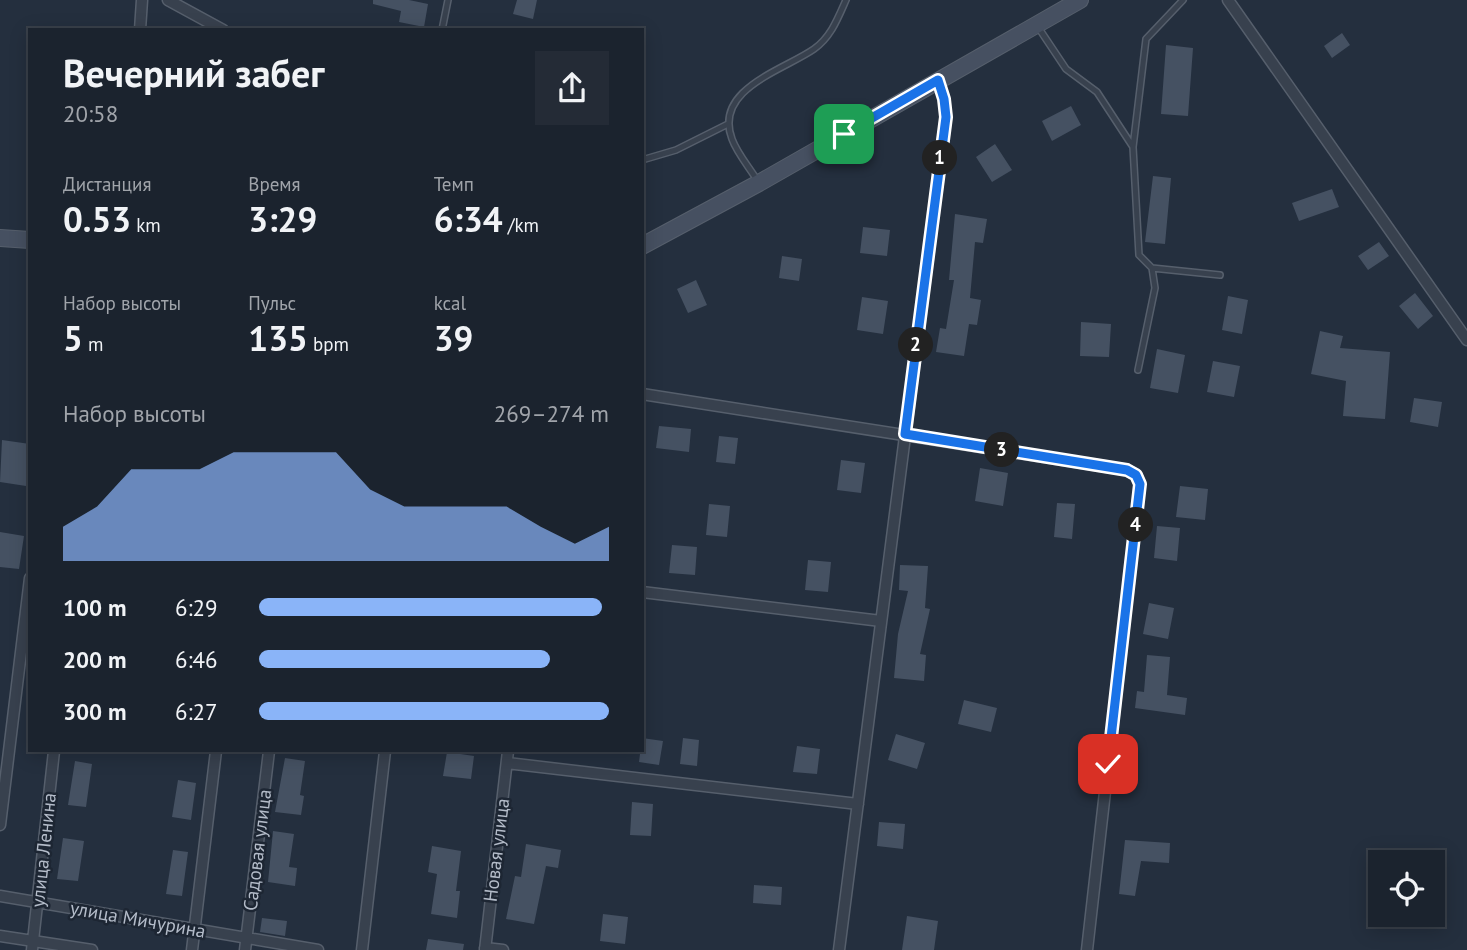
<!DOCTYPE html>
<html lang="ru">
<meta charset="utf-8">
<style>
body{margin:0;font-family:"PT Sans",sans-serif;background:#242b36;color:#f1f3f6;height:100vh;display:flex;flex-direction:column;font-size:26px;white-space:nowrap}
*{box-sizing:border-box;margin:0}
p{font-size:23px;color:#a0a4aa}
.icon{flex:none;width:38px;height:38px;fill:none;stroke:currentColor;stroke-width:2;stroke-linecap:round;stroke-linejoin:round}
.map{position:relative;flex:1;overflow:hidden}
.details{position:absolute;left:28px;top:28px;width:616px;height:724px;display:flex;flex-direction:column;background:#1b232e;border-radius:0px;box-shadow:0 4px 18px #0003,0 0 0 2px #39404a}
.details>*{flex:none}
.buttons{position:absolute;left:1368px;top:850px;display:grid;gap:14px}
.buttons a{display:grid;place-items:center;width:77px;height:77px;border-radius:0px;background:#1b232e;box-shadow:0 4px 18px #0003,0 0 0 2px #39404a;font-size:35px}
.pin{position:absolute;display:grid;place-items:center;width:60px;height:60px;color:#fff;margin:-30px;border-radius:14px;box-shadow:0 4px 10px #0006}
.km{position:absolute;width:35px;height:35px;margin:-18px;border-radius:50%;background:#222;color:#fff;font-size:19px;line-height:35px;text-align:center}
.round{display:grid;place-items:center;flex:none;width:74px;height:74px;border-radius:0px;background:#242b36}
.headline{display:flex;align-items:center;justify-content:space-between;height:119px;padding:0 35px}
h1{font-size:38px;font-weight:800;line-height:52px}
.metrics{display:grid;grid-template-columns:repeat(3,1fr);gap:10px;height:119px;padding:7px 35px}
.metrics div{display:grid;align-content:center}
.metrics b{font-size:35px;font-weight:800}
.metrics small{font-size:19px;font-weight:400}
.metrics p{font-size:19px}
.chart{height:196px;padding:14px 35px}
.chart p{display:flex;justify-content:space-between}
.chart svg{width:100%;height:126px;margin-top:7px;fill:#8ab4f8;opacity:.7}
ul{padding:0 35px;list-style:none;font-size:23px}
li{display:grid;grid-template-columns:112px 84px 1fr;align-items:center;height:52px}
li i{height:18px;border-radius:9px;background:#8ab4f8}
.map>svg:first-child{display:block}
.building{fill:#455162}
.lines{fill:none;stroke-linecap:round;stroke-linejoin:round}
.service-casing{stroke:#565f6c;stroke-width:8}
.minor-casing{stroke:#565f6c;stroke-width:13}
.secondary-casing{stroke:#565f6c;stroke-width:18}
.service{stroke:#38414e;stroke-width:5}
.minor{stroke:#38414e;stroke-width:10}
.secondary{stroke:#465061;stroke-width:16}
.route-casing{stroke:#fff;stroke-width:14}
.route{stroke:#1a73e8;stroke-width:9}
.labels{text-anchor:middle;stroke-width:5;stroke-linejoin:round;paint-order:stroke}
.street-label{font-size:19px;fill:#b4bcc9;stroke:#1d2633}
</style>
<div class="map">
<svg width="1467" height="950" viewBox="0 0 1467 950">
<rect width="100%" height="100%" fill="#242f3e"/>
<path class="building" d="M373,0H409L428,4L424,27L399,22L401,11L373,4Z
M517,0H537L533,19L513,14Z
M1342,33L1350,45L1332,58L1324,46Z
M1166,45L1193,48L1188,116L1161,114Z
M1071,106L1081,125L1052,141L1042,121Z
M995,144L1012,170L992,182L976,157Z
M1153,176L1171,178L1165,244L1145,242Z
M1332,189L1339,207L1299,221L1292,203Z
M955,214L987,219L983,243L975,242L970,298L981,300L977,325L969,324L964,356L936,352L940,328L946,329L954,280H949Z
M863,227L890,230L887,256L860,253Z
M1379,242L1389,256L1368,270L1358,256Z
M782,256L802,259L799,281L779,278Z
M696,280L707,305L688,313L677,289Z
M1415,293L1433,316L1418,329L1399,306Z
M1228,296L1248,300L1242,334L1222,330Z
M862,297L888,301L883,334L857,330Z
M1081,322L1111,324L1109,357L1080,356Z
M1320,331L1343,336L1340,348L1390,352L1385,419L1343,416L1346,381L1311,374Z
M1157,349L1185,355L1178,393L1150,388Z
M1213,361L1240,366L1234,397L1207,392Z
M1414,398L1442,402L1438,427L1410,422Z
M659,426L691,429L689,452L656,448Z
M719,436L738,438L735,464L716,462Z
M2,440L30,444L26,486L0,482Z
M841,460L865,463L861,493L837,490Z
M980,468L1008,473L1003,506L975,501Z
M1180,486L1208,489L1205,520L1176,517Z
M1057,503L1075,504L1072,539L1054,537Z
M709,504L730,506L727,537L706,535Z
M1157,526L1180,528L1177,561L1154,558Z
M0,532L24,536L19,569L0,567Z
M672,545L697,547L695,575L669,573Z
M808,560L831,562L828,592L805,590Z
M900,565L928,566L925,608L930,609L920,654L926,655L924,681L894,678L898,634L908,591L899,590Z
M1149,603L1174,608L1168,639L1143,634Z
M1147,655L1170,657L1167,695L1187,698L1185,715L1135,708L1137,691L1144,692Z
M964,700L997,708L991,732L958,724Z
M896,734L925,743L917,769L888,760Z
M642,738L663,741L659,765L639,762Z
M683,738L699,740L697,766L680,764Z
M797,746L820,749L817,774L793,772Z
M447,752L474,756L471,779L443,776Z
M285,758L305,761L300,795L304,796L301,815L275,812Z
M75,761L92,764L86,807L68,805Z
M178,780L196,783L191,820L172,817Z
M632,802L653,804L651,836L630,835Z
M879,822L905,824L903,849L877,846Z
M273,831L294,834L289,867L297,868L295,886L268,882Z
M63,838L84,841L78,881L57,879Z
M1125,840L1170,843L1169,863L1141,861L1135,896L1119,894Z
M526,844L561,850L558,868L546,866L534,924L506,919L515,876L521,877Z
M432,846L461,851L456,891H460L457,918L431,914L437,874L428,872Z
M173,850L188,852L182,896L166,894Z
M754,885L782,887L781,905L753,903Z
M603,914L628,917L625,944L600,941Z
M907,916L938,921L934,950H902Z
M262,918L287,921L285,936L260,932Z
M428,939L464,944L463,950H426Z"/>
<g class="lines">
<defs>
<path id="service" d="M1038,27L1066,69L1097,92L1133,147L1139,255L1152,268L1155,288L1138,370
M442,30L448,0
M1133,147L1146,39L1183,0
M642,160L676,150L728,124
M757,180C749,167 737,153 732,139C713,89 784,70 814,49C831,37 838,18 846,0
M1152,268L1220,275"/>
<path id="minor" d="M168,0L223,30
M1228,0L1467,340
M140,30L142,0
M642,394L1127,470L1136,475L1140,484L1087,950
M642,592L881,621
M507,763L858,804
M0,825L30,578
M0,896L318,950
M0,936L92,950
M485,948L503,950
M32,950L54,751
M192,950L216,751
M245,950L269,751
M362,950L385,751
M485,950L508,751
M839,950L946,117L944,99L938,80"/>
<path id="secondary" d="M0,238L30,240
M642,246L759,183L1080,0"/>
</defs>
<use href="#service" class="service-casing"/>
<use href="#minor" class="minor-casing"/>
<use href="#secondary" class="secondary-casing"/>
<use href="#service" class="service"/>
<use href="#minor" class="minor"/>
<use href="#secondary" class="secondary"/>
</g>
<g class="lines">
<defs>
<path id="route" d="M844,134L938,80L944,99L946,117L905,434L1127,470L1136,475L1140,484L1108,764"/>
</defs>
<use href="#route" class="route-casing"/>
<use href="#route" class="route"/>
</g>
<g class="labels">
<g class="street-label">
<text transform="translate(43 850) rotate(-84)" y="7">улица Ленина</text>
<text transform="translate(257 850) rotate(-83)" y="7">Садовая улица</text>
<text transform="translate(496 850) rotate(-83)" y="7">Новая улица</text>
<text transform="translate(138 919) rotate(10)" y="7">улица Мичурина</text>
</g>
</g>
</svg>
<div class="buttons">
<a><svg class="icon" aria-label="locate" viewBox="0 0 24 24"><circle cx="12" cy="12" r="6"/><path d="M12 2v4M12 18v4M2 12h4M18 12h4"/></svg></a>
</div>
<div class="pin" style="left:844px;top:134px;background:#1e9e55"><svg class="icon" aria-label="arrive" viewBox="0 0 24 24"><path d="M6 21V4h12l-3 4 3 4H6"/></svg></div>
<div class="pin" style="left:1108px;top:764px;background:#d93025"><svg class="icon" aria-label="check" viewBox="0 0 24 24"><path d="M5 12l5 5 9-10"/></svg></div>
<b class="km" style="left:940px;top:158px">1</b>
<b class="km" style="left:916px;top:345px">2</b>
<b class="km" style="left:1002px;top:450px">3</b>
<b class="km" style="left:1136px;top:525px">4</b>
<section class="details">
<div class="headline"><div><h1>Вечерний забег</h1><p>20:58</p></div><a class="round"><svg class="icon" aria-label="share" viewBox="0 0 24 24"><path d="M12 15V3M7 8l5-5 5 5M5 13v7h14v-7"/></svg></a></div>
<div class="metrics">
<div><p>Дистанция</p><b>0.53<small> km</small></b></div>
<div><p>Время</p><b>3:29</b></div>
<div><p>Темп</p><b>6:34<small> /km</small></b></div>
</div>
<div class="metrics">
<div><p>Набор высоты</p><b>5<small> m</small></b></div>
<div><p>Пульс</p><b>135<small> bpm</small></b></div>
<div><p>kcal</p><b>39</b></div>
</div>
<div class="chart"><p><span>Набор высоты</span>269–274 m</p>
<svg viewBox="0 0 160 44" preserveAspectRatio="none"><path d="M0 44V32L10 25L20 12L30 12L40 12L50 6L60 6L70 6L80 6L90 19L100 25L110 25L120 25L130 25L140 32L150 38L160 32V44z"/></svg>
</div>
<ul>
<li><b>100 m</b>6:29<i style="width:98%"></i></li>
<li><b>200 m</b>6:46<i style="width:83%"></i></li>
<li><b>300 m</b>6:27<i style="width:100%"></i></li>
</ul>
</section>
</div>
